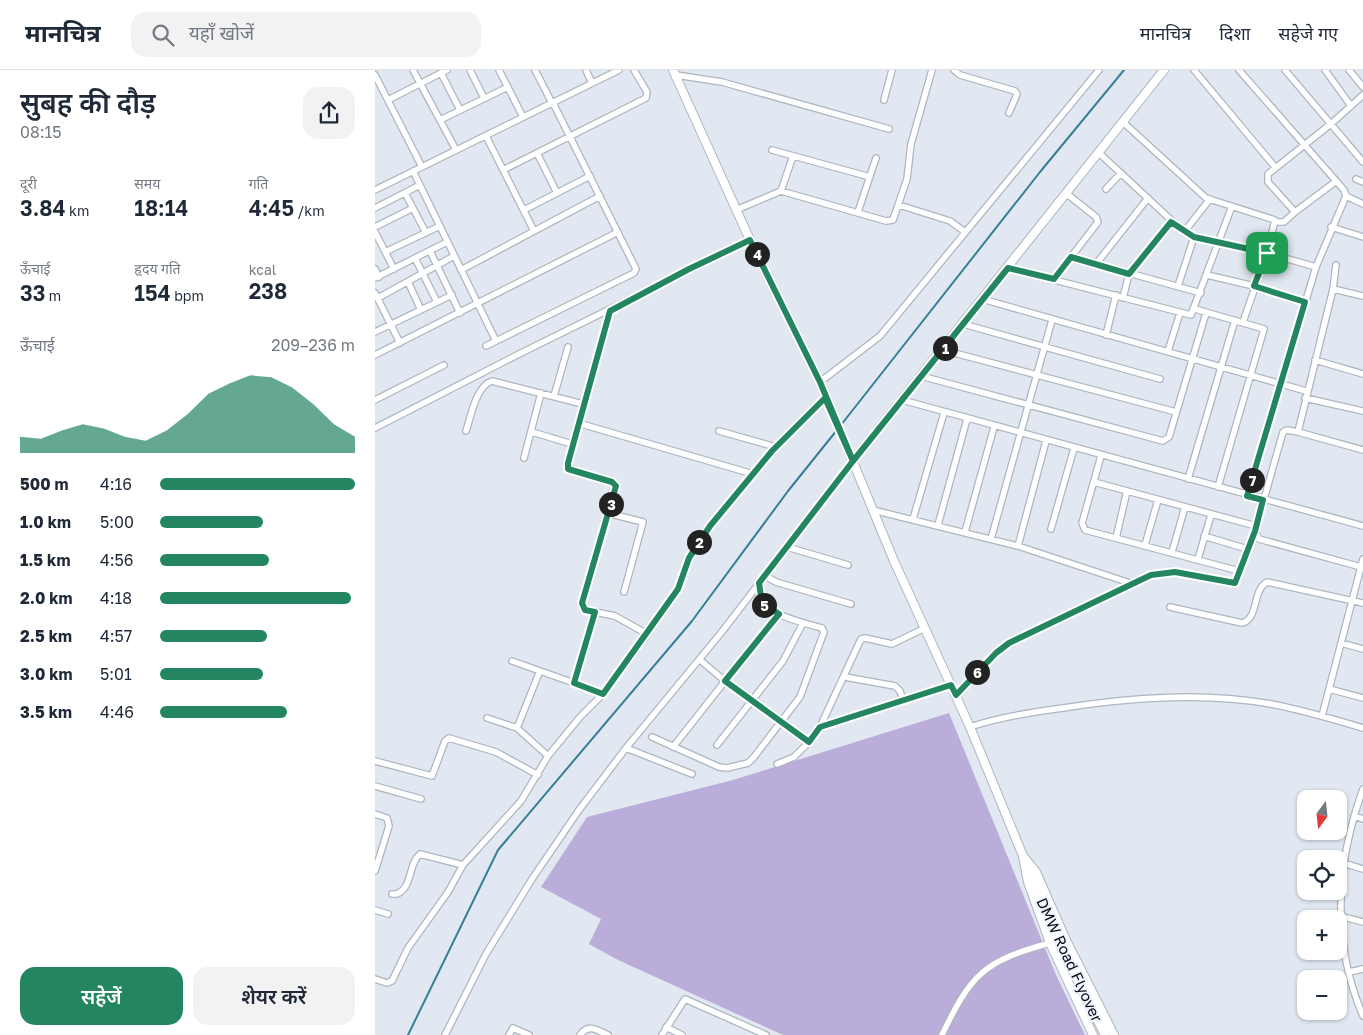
<!DOCTYPE html>
<html lang="hi">
<meta charset="utf-8">
<style>
body{margin:0;font-family:"Golos Text","Noto Sans Devanagari",sans-serif;background:#f2f2f3;color:#1f2937;height:100vh;display:flex;flex-direction:column;font-size:19px;white-space:nowrap}
*{box-sizing:border-box;margin:0}
p{font-size:16px;color:#747a83}
.icon{flex:none;width:28px;height:28px;fill:none;stroke:currentColor;stroke-width:2;stroke-linecap:round;stroke-linejoin:round}
.map{position:relative;flex:1;overflow:hidden}
.panel{display:flex;flex-direction:column;background:#fff;width:375px}
.panel>*{flex:none}
.needle{width:32px;rotate:195deg}
.fabs{position:absolute;left:922px;top:720px;display:grid;gap:10px}
.fabs a{display:grid;place-items:center;width:50px;height:50px;border-radius:10px;background:#fff;box-shadow:0 1px 4px #0004;font-size:25px}
.pin{position:absolute;display:grid;place-items:center;width:42px;height:42px;color:#fff;margin:-21px;border-radius:10px;box-shadow:0 2px 8px #0006}
.km{position:absolute;width:25px;height:25px;margin:-12px;border-radius:50%;background:#222;color:#fff;font-size:14px;line-height:25px;text-align:center}
.round{display:grid;place-items:center;flex:none;width:52px;height:52px;border-radius:15px;background:#f2f2f3}
.overview{display:flex;align-items:center;justify-content:space-between;height:85px;padding:0 20px}
h1{font-size:28px;font-weight:600;line-height:38px}
.figures{display:grid;grid-template-columns:repeat(3,1fr);gap:8px;height:85px;padding:5px 20px}
.figures div{display:grid;align-content:center}
.figures b{font-size:21px;font-weight:600}
.figures small{font-size:14px;font-weight:400}
.figures p{font-size:14px}
.chart{height:140px;padding:10px 20px}
.chart p{display:flex;justify-content:space-between}
.chart svg{width:100%;height:90px;margin-top:5px;fill:#238660;opacity:.7}
.primary-button{display:flex;gap:10px;margin-top:auto;padding:10px 20px}
.primary-button a{flex:1;height:58px;border-radius:15px;background:#238660;color:#fff;font-size:20px;font-weight:600;line-height:58px;text-align:center}
.primary-button a+a{background:#f2f2f3;color:#1f2937}
ul{padding:0 20px;list-style:none;font-size:16px}
li{display:grid;grid-template-columns:80px 60px 1fr;align-items:center;height:38px}
li i{height:12px;border-radius:6px;background:#238660}
header{display:flex;align-items:center;gap:30px;box-sizing:border-box;height:70px;padding:0 25px;background:#fff;border-bottom:1px solid #e0e1e3}
header strong{font-size:24px}
nav{display:flex;gap:28px;margin-inline-start:auto;font-size:18px}
.search{width:350px;height:45px;background:#f2f2f3;display:flex;align-items:center;gap:12px;box-sizing:border-box;padding:0 18px;border-radius:15px;color:#747a83;font-size:19px}
main{display:flex;flex:1;min-height:0}
.map>svg:first-child{display:block}
.green{fill:#bbadd9}
.lines{fill:none;stroke-linecap:round;stroke-linejoin:round}
.stream{stroke:#367f96;stroke-width:2}
.street-casing{stroke:#afb5bf;stroke-width:8}
.secondary-casing{stroke:#afb5bf;stroke-width:10}
.street{stroke:#fff;stroke-width:5.5}
.secondary{stroke:#fff;stroke-width:8}
.route-casing{stroke:#fff;stroke-width:10}
.route{stroke:#238660;stroke-width:6}
.labels{text-anchor:middle;stroke-width:4.5;stroke-linejoin:round;paint-order:stroke}
.street-label{font-size:15px;fill:#0c0e12;stroke:#eff5fe}
</style>
<header>
<strong>मानचित्र</strong>
<div class="search"><svg class="icon" aria-label="search" viewBox="0 0 24 24"><circle cx="10" cy="10" r="6"/><path d="M15 15l6 6"/></svg>यहाँ खोजें</div>
<nav><a>मानचित्र</a><a>दिशा</a><a>सहेजे गए</a></nav>
</header>
<main>
<section class="panel">
<div class="overview"><div><h1>सुबह की दौड़</h1><p>08:15</p></div><a class="round"><svg class="icon" aria-label="share" viewBox="0 0 24 24"><path d="M12 15V3M7 8l5-5 5 5M5 13v7h14v-7"/></svg></a></div>
<div class="figures">
<div><p>दूरी</p><b>3.84<small> km</small></b></div>
<div><p>समय</p><b>18:14</b></div>
<div><p>गति</p><b>4:45<small> /km</small></b></div>
</div>
<div class="figures">
<div><p>ऊँचाई</p><b>33<small> m</small></b></div>
<div><p>हृदय गति</p><b>154<small> bpm</small></b></div>
<div><p>kcal</p><b>238</b></div>
</div>
<div class="chart"><p><span>ऊँचाई</span>209–236 m</p>
<svg viewBox="0 0 160 44" preserveAspectRatio="none"><path d="M0 44V36L10 37L20 33L30 30L40 32L50 36L60 38L70 33L80 25L90 15L100 10L110 6L120 7L130 12L140 20L150 30L160 36V44z"/></svg>
</div>
<ul>
<li><b>500 m</b>4:16<i style="width:100%"></i></li>
<li><b>1.0 km</b>5:00<i style="width:53%"></i></li>
<li><b>1.5 km</b>4:56<i style="width:56%"></i></li>
<li><b>2.0 km</b>4:18<i style="width:98%"></i></li>
<li><b>2.5 km</b>4:57<i style="width:55%"></i></li>
<li><b>3.0 km</b>5:01<i style="width:53%"></i></li>
<li><b>3.5 km</b>4:46<i style="width:65%"></i></li>
</ul>
<div class="primary-button"><a>सहेजें</a><a>शेयर करें</a></div>
</section>
<div class="map">
<svg width="988" height="965" viewBox="0 0 988 965">
<rect width="100%" height="100%" fill="#e1e8f2"/>
<path class="green" d="M574,643L681,905L710,965H408L243,890L214,874L226,849L166,817L212,747L358,710Z"/>
<g class="lines">
<path class="stream" d="M466,355L665,102L749,0
M33,965L123,780L317,551L413,421L462,360"/>
<defs>
<path id="street" d="M38,0L81,80
M95,0L109,28
M124,0L148,47
M160,0L177,33
M211,0L217,13
M579,0L585,5L640,21L642,24L634,43
M819,0L900,97
M864,0L969,120L971,126L941,197L872,426
M910,0L988,92
M950,0L976,36
M974,0L988,17
M66,3L85,40
M0,5L47,97
M301,5L347,12L514,59
M13,30L72,0
M509,30L517,0
M65,50L133,17
M748,52L831,128L900,150L892,183L868,252
M111,66L159,161
M397,80L495,107
M723,82L809,162L819,167L892,183L941,197
M162,83L182,123
M128,100L271,28L272,22L259,0
M38,101L121,271
M981,109L988,112
M731,119L746,103
M0,120L244,0
M406,121L418,86
M30,123L51,163
M971,126L988,134
M524,135L575,151L590,162
M0,138L45,115
M149,140L215,106
M361,140L406,121L511,151L518,150L532,109L536,74L557,0
M483,142L501,88
M920,142L960,112
M901,152H909L920,142L893,112V104L957,53L988,25
M0,157L38,138
M956,157L988,167
M0,162L19,199
M809,162L835,129
M55,181L85,243
M10,182L65,156
M696,187L826,223
M40,188L62,232
M721,194L773,128
M633,198L816,245L857,136
M0,199L4,207
M86,200L225,126
M832,205L879,216L930,232
M0,208L72,172
M679,209L723,152L721,147L692,124
M33,212L46,240
M803,216L819,167
M958,219L988,226
M0,223L25,273
M3,228L79,186
M748,228L754,204L796,152
M607,229L931,321
M820,239L889,259L843,417
M588,254L785,309
M0,262L77,225
M731,265L741,225
M111,276L259,203L261,199L178,33
M568,280L801,342
M793,281L805,243
M0,285L243,162
M940,290L988,304
M546,306L788,371L794,367L831,243
M445,312L505,266L724,0
M179,326L193,277
M930,328L988,341
M0,330L69,295
M527,330L988,456
M203,353L378,404
M0,358L144,284L375,170
M91,361C96,346 101,316 117,311L208,334
M344,361L401,377
M157,362L197,374
M923,362L958,219L961,195
M726,386L707,453L710,460L864,501
M149,388L166,323
M813,409L860,250
M719,412L881,456
M498,440L643,476L758,514
M232,443L240,414L192,397L235,241
M538,449L569,343
M563,455L592,349
M676,459L699,378
M590,462L619,357
M829,466L872,479
M741,468L752,421
M616,469L677,250
M770,475L783,430
M643,476L671,371
M412,477L473,495
M797,482L810,437
M823,489L836,445
M986,497L884,469L880,461L908,362L912,360L923,362L988,380
M390,506L401,512L476,534
M249,522L268,452L232,443L207,536L210,540L240,546L272,564
M795,537L867,553C884,549 877,520 892,512L988,533
M220,542L199,613L228,624
M966,573L988,579
M325,590L350,611L434,672L445,657L486,569L490,568L517,574L550,558
M137,591L199,613
M470,607L520,616L525,621L528,631
M954,619L988,628
M581,625L621,583L634,573L777,505L800,502L860,513L880,461
M947,646L988,489
M112,648L142,658L173,686
M445,657L576,615
M595,657C625,647 657,642 688,638C757,627 827,622 896,634C927,640 958,649 988,658
M142,658L164,603
M277,667L344,697L352,698L373,693L379,687L425,627L449,562L447,558C432,554 395,545 387,533C383,528 384,519 384,513
M342,675L408,591L428,553
M298,677L403,544
M251,678L317,704
M0,691L57,706L70,671L74,668L121,682L163,705
M402,694L419,687L434,672
M0,716L46,729
M988,719C961,794 956,871 988,946
M0,744L12,748L14,756L0,801
M979,746L988,749
M968,793L988,799
M17,824H22C38,817 33,794 45,784L88,795
M0,840L13,844
M965,846L988,852
M974,902L988,899
M0,909L12,913L17,911L33,878L73,822L88,795L146,731L173,686L205,647L228,624L271,566L303,519L315,488L335,456L397,381L450,328
M291,957L307,965
M70,965L111,884L157,809L204,740L251,678L346,563L478,391
M134,965L138,958L154,965
M205,965C214,953 222,960 233,965
M287,965L310,929L391,965
M567,965C596,904 609,891 675,873"/>
<path id="secondary" d="M298,0L375,170L445,312L519,491L595,657L648,786L653,812L675,873L718,965
M478,391L789,0
M648,786L661,802L691,870L739,965
M655,802L682,870L730,965"/>
</defs>
<use href="#street" class="street-casing"/>
<use href="#secondary" class="secondary-casing"/>
<use href="#street" class="street"/>
<use href="#secondary" class="secondary"/>
</g>
<g class="lines">
<defs>
<path id="route" d="M892,183L819,167L796,152L754,204L696,187L679,209L633,198L478,391L450,328L397,381L335,456L314,488L303,519L228,624L199,613L220,542L210,540L207,533L241,416L237,412L193,399V393L235,241L314,199L375,170L445,312L478,391L384,513L387,533L404,544L350,611L434,672L445,657L576,615L581,625L621,583L634,573L776,505L800,502L860,513L880,461L888,430L872,426L930,232L879,216L892,183"/>
</defs>
<use href="#route" class="route-casing"/>
<use href="#route" class="route"/>
</g>
<g class="labels">
<g class="street-label">
<text transform="translate(694 890) rotate(65)" y="5">DMW Road Flyover</text>
</g>
</g>
</svg>
<div class="fabs">
<a><svg class="needle" viewBox="-14 -14 28 28"><path d="M0-13l5 13h-10z" fill="#e53935"/><path d="M0 13l5-13h-10z" fill="#747a83"/></svg></a>
<a><svg class="icon" aria-label="locate" viewBox="0 0 24 24"><circle cx="12" cy="12" r="6"/><path d="M12 2v4M12 18v4M2 12h4M18 12h4"/></svg></a>
<a>+</a>
<a>−</a>
</div>
<div class="pin" style="left:892px;top:183px;background:#1e9e55"><svg class="icon" aria-label="arrive" viewBox="0 0 24 24"><path d="M6 21V4h12l-3 4 3 4H6"/></svg></div>
<b class="km" style="left:570px;top:278px">1</b>
<b class="km" style="left:324px;top:472px">2</b>
<b class="km" style="left:236px;top:434px">3</b>
<b class="km" style="left:382px;top:184px">4</b>
<b class="km" style="left:389px;top:535px">5</b>
<b class="km" style="left:602px;top:602px">6</b>
<b class="km" style="left:877px;top:410px">7</b>
</div>
</main>
